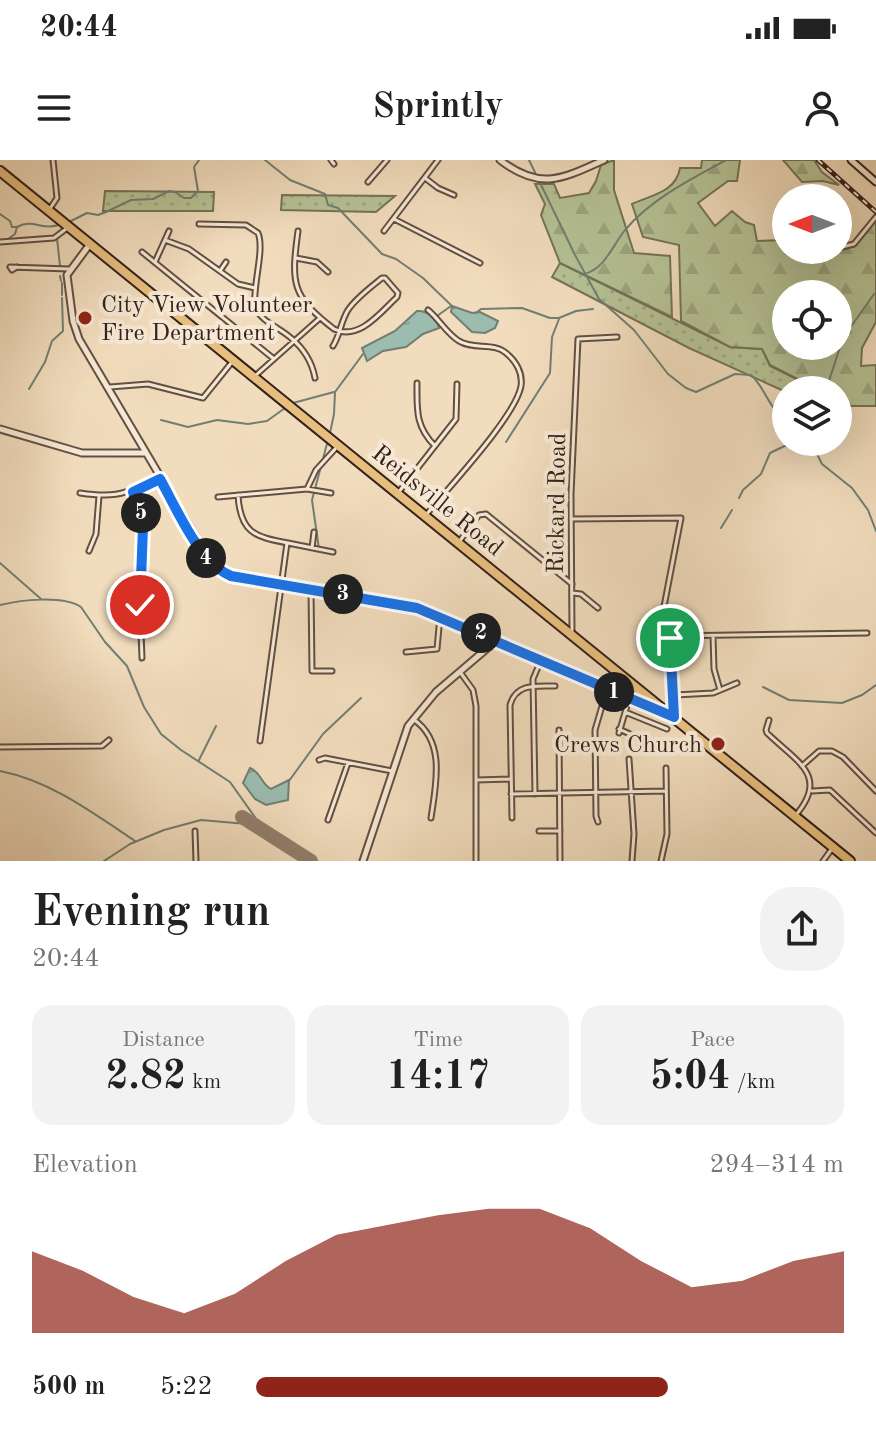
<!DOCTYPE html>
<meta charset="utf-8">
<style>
body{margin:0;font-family:"Old Standard TT",serif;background:#f2f2f2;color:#222;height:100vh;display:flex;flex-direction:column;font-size:30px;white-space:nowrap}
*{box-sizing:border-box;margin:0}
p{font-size:26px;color:#767676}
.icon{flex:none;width:44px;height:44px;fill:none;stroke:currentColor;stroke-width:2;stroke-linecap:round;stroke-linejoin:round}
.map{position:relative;height:701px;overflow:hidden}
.side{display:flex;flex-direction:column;background:#fff;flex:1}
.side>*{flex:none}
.needle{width:52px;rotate:270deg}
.fabs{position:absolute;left:772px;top:24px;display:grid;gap:16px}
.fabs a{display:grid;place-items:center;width:80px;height:80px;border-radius:50%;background:#fff;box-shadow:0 8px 32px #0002;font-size:40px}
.pin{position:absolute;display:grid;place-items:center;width:68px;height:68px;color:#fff;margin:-34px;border:4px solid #fff;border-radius:50%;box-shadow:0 2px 8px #0007}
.km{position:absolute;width:40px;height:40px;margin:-20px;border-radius:50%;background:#222;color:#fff;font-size:22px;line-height:40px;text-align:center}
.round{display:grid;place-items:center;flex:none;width:84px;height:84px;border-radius:32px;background:#f2f2f2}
.headline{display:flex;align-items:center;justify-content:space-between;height:136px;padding:0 32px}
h1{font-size:44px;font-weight:700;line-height:60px}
.metrics{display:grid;grid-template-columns:repeat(3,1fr);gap:12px;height:136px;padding:8px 32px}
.metrics div{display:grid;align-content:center;border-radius:20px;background:#f2f2f2;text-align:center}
.metrics b{font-size:40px;font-weight:700}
.metrics small{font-size:22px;font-weight:400}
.metrics p{font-size:22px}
.chart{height:224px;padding:16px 32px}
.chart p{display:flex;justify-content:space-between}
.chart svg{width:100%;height:144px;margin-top:8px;fill:#8f2418;opacity:.7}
ul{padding:0 32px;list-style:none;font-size:26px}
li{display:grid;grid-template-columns:128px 96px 1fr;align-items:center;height:60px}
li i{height:20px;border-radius:10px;background:#8f2418}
.status{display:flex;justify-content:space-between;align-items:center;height:56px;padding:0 40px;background:#fff;direction:ltr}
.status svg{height:22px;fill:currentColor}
header{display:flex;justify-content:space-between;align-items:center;height:104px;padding:0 32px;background:#fff;font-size:36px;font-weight:700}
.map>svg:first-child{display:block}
.grass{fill:url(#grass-dots);stroke:#747258;stroke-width:2}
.forest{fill:url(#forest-firs);stroke:#747258;stroke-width:2;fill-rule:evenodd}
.water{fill:url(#water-ripples);stroke:#717e73;stroke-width:2}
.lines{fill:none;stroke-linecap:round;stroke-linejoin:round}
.stream{stroke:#717e73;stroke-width:2}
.runway{stroke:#927f6c;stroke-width:14}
.minor-casing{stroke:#625043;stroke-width:7}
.tertiary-casing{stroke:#625043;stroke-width:9}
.secondary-casing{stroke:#32221a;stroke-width:9}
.trunk-casing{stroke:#32221a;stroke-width:12}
.minor{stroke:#f6e8d4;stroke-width:3}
.tertiary{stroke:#f6e8d4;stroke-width:5}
.secondary{stroke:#f6e8d4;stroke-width:5}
.trunk{stroke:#e8be7e;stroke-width:8}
.rail-casing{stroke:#32221a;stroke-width:5}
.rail{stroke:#f6e8d4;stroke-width:2;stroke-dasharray:6;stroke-linecap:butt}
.route-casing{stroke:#fff;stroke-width:16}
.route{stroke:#1a73e8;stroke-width:10}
.poi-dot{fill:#8f2418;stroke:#f6e8d4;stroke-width:3}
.labels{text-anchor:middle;stroke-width:8;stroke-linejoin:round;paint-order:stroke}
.poi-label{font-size:24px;fill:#32221a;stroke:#f6e8d4;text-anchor:start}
.street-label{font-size:24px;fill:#32221a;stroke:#f6e8d4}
</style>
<div class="status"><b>20:44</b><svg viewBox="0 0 49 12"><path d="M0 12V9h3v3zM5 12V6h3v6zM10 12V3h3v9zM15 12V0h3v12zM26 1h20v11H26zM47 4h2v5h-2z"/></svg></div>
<header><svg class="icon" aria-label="menu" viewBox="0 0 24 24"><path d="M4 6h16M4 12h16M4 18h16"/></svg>Sprintly<svg class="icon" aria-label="person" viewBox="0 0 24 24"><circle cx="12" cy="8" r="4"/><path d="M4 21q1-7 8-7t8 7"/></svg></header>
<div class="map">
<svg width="876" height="701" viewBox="0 0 876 701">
<defs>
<pattern id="grass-dots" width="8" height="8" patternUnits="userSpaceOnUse" patternTransform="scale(2)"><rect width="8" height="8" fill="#b5c295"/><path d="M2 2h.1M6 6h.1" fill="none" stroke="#9ca680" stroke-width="1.8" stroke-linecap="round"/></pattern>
<pattern id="forest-firs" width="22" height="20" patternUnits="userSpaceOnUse" patternTransform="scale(2)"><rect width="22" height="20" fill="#b5c295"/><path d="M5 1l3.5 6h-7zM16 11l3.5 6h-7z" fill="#9ca680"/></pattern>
<pattern id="water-ripples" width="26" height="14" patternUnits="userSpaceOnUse" patternTransform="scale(2)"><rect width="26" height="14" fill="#9bbcae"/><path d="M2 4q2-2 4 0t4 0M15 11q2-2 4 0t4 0" fill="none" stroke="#86a195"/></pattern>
</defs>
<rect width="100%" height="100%" fill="#f1dcbd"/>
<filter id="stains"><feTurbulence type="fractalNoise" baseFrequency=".0025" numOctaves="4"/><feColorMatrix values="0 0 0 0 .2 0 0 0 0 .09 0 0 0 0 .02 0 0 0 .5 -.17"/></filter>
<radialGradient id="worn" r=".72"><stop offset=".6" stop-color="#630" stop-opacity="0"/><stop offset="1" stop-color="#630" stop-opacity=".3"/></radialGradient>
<path class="grass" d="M105,31L214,32L213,51H103Z
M282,35L395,36L376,52L281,50Z
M560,103L730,187L762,189L770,206L819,230H786V232L689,188L552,117Z"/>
<path class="forest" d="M614,0V30L634,93L670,96L672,157L560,103L541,55L545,44L535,24H554L560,38L589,33L596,21L601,5Z
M702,0H740L737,21H728L698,43L715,66L732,51L745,62L754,65L757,81L785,80L786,94L841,90L854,86L876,57V162L862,188L861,206L876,205V246H851L838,239V230H819L770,205L762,189L730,187L681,161L679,85L643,77L632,44C652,35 676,32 680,8H701ZM786,134H838V186H786Z
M783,0H814L822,12L839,25L823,21L802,22Z"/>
<path class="water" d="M452,146L472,153L480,152L498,161L495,168L485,173L472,172L451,152Z
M417,151C427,150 437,159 439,168L423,174L406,187L383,191L367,201L362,188L395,171Z
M250,608C261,612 261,624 271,629L289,620L288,640L266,645L255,639L243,623Z"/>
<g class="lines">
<path class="stream" d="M265,0L290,20L325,34L328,45L338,48L382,94L396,99L423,118L454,148
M529,0L575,95L599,139L634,170L668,214L686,228L696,232L735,214L751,215C765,227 769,250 786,259
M0,54L10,61L12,67H16
M71,61L87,53L98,55L106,52L131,40L153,39L169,31L175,32L184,38H191L198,31L194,7L199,0
M17,67C34,58 43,72 61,64
M57,78L60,106
M8,79L15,74L17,67
M584,114C604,110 613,85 625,70C651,39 691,19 726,0
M60,116L61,121
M62,123V135
M476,153L481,149L522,148L550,158H559L576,151L593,149
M437,156L451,146
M29,229L45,202L52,181L63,171L62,138
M826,230L843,178L874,134
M293,243L334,232
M161,260L188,267L217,260L248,264L267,261L285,248
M330,273L334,254L335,232L363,194
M506,282L550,213L552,177L559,159
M811,282L822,304L852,328L868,350L876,371
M739,338L743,330L761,314L770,293L793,282
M721,368L732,350
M319,389L312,340L328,280
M0,403L41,439
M0,445C21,440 62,435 81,447L105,482L127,506L144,547L161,574L181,590L230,622L264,670L308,701
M763,527L789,540L842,543L862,535L876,525
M199,600L216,566
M0,611C51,621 93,653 135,681
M289,621L323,574L361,538
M104,701L130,684L164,670L201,660L259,665"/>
<path class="runway" d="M242,657L311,701"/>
<defs>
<path id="minor" d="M331,0L334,4
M425,18L438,28L454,35
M368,22L387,0
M49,50L57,38L53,0
M394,59L480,103
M199,64L246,65L258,73C265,90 252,127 255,148C263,163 279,167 291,178C303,188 312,202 315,218
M298,71C291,123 291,136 334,169C359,181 380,153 397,137L398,133L385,118H382C371,127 356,138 348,150C341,161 340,175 333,186
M384,71L438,0
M165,80L189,89L238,124L255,128
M0,82L54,78L66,69
M838,88L854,84L876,57
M142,92L274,199
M296,98L317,102L328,112
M155,102L169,71
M17,107L12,110L10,107L69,109
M220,111L226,102
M255,216L320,158
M417,223C417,249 415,266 435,286
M110,227L148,224L203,238L232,202
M307,329L316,310L336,288
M133,332L143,367L139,423L142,498
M80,333C120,339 125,332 160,319
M398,333L456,259L457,224
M238,335C240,372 254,377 288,383C303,386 318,389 333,392
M218,337L307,329L331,333
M426,355C448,328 516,256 521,226C523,213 516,201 506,193C494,182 473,190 459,181C447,174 439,159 428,150
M571,359L681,358L662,457L673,490L674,557
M459,382L479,355L486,354L572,424
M312,388L314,372
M89,391L96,374L99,336
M311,429L312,511H332
M572,433L581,434L598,448
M572,471L571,334L578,179L617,177
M670,476L867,473
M713,476L714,509L720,530
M406,492L437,489L440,456
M460,512L473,530L476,546V701
M675,535L713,533L737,523
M625,552L667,569
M413,559C446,581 436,624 431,658
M769,560L766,570L767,573C797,602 830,616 795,656
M619,569L654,585
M559,570L560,701
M619,573L629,539
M260,581L287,383
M0,587L102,586L109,580
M629,599L634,674L632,701
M319,600L325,598L392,611
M802,606L819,591H832L843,597L876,631
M476,620L511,619
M812,631L830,630L876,673
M511,634L666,631
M535,634L533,519L541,500
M512,658L510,545C516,523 536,526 555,526
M328,660L348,603
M598,662L596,656L595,570L607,529
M195,671L196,701
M539,671H560
M661,701L667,674L666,608
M823,701L831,690"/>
<path id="tertiary" d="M500,0C540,31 562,19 604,0
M90,84L67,115L73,161L79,179L213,406L231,416L417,448L664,553
M0,269L82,293H145
M363,701L408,566L436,532L497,480"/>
<path id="secondary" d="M851,0L876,22"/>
<path id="trunk" d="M0,11L850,701"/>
</defs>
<use href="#minor" class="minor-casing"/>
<use href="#tertiary" class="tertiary-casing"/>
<use href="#secondary" class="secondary-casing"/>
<use href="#trunk" class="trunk-casing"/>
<use href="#minor" class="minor"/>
<use href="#tertiary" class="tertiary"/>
<use href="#secondary" class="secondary"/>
<use href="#trunk" class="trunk"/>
<defs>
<path id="rail" d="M818,0L876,52"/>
</defs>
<use href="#rail" class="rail-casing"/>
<use href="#rail" class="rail"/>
</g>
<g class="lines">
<defs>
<path id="route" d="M140,445L143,367L133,332L160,319C177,349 199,403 231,416L417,448L674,557L670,478"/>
</defs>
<use href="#route" class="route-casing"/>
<use href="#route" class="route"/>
</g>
<g class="poi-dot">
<circle cx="85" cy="158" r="8"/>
<circle cx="718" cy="584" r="8"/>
</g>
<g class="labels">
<g class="poi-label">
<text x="101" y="152">City View Volunteer<tspan x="101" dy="28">Fire Department</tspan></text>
<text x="702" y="592" text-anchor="end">Crews Church</text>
</g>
<g class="street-label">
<text transform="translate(438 340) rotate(39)" y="8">Reidsville Road</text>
<text transform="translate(556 343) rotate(-89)" y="8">Rickard Road</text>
</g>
</g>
<rect width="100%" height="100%" filter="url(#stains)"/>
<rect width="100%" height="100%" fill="url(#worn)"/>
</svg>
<div class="fabs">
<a><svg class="needle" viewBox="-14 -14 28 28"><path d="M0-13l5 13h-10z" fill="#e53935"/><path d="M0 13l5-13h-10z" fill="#767676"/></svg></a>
<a><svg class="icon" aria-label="locate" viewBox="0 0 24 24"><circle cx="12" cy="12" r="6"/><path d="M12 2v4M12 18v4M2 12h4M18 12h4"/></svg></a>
<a><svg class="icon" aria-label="layers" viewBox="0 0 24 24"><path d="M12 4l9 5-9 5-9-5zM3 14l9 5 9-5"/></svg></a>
</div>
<div class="pin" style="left:670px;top:478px;background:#1e9e55"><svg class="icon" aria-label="arrive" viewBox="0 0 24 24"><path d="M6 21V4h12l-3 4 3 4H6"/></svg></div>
<div class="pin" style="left:140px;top:445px;background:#d93025"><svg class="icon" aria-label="check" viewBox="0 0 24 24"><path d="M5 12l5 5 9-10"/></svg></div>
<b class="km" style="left:614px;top:532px">1</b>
<b class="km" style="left:481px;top:473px">2</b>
<b class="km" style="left:343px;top:434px">3</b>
<b class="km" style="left:206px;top:398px">4</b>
<b class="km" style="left:141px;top:353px">5</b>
</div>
<section class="side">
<div class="headline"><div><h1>Evening run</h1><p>20:44</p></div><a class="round"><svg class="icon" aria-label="share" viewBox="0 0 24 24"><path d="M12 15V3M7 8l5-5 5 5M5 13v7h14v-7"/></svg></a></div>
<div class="metrics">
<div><p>Distance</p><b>2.82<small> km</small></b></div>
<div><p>Time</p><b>14:17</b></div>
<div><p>Pace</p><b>5:04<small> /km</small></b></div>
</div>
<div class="chart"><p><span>Elevation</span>294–314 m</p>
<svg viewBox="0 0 160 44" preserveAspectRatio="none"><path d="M0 44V19L10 25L20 33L30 38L40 32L50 22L60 14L70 11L80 8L90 6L100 6L110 12L120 22L130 30L140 28L150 22L160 19V44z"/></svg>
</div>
<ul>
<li><b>500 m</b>5:22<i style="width:70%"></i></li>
</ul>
</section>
